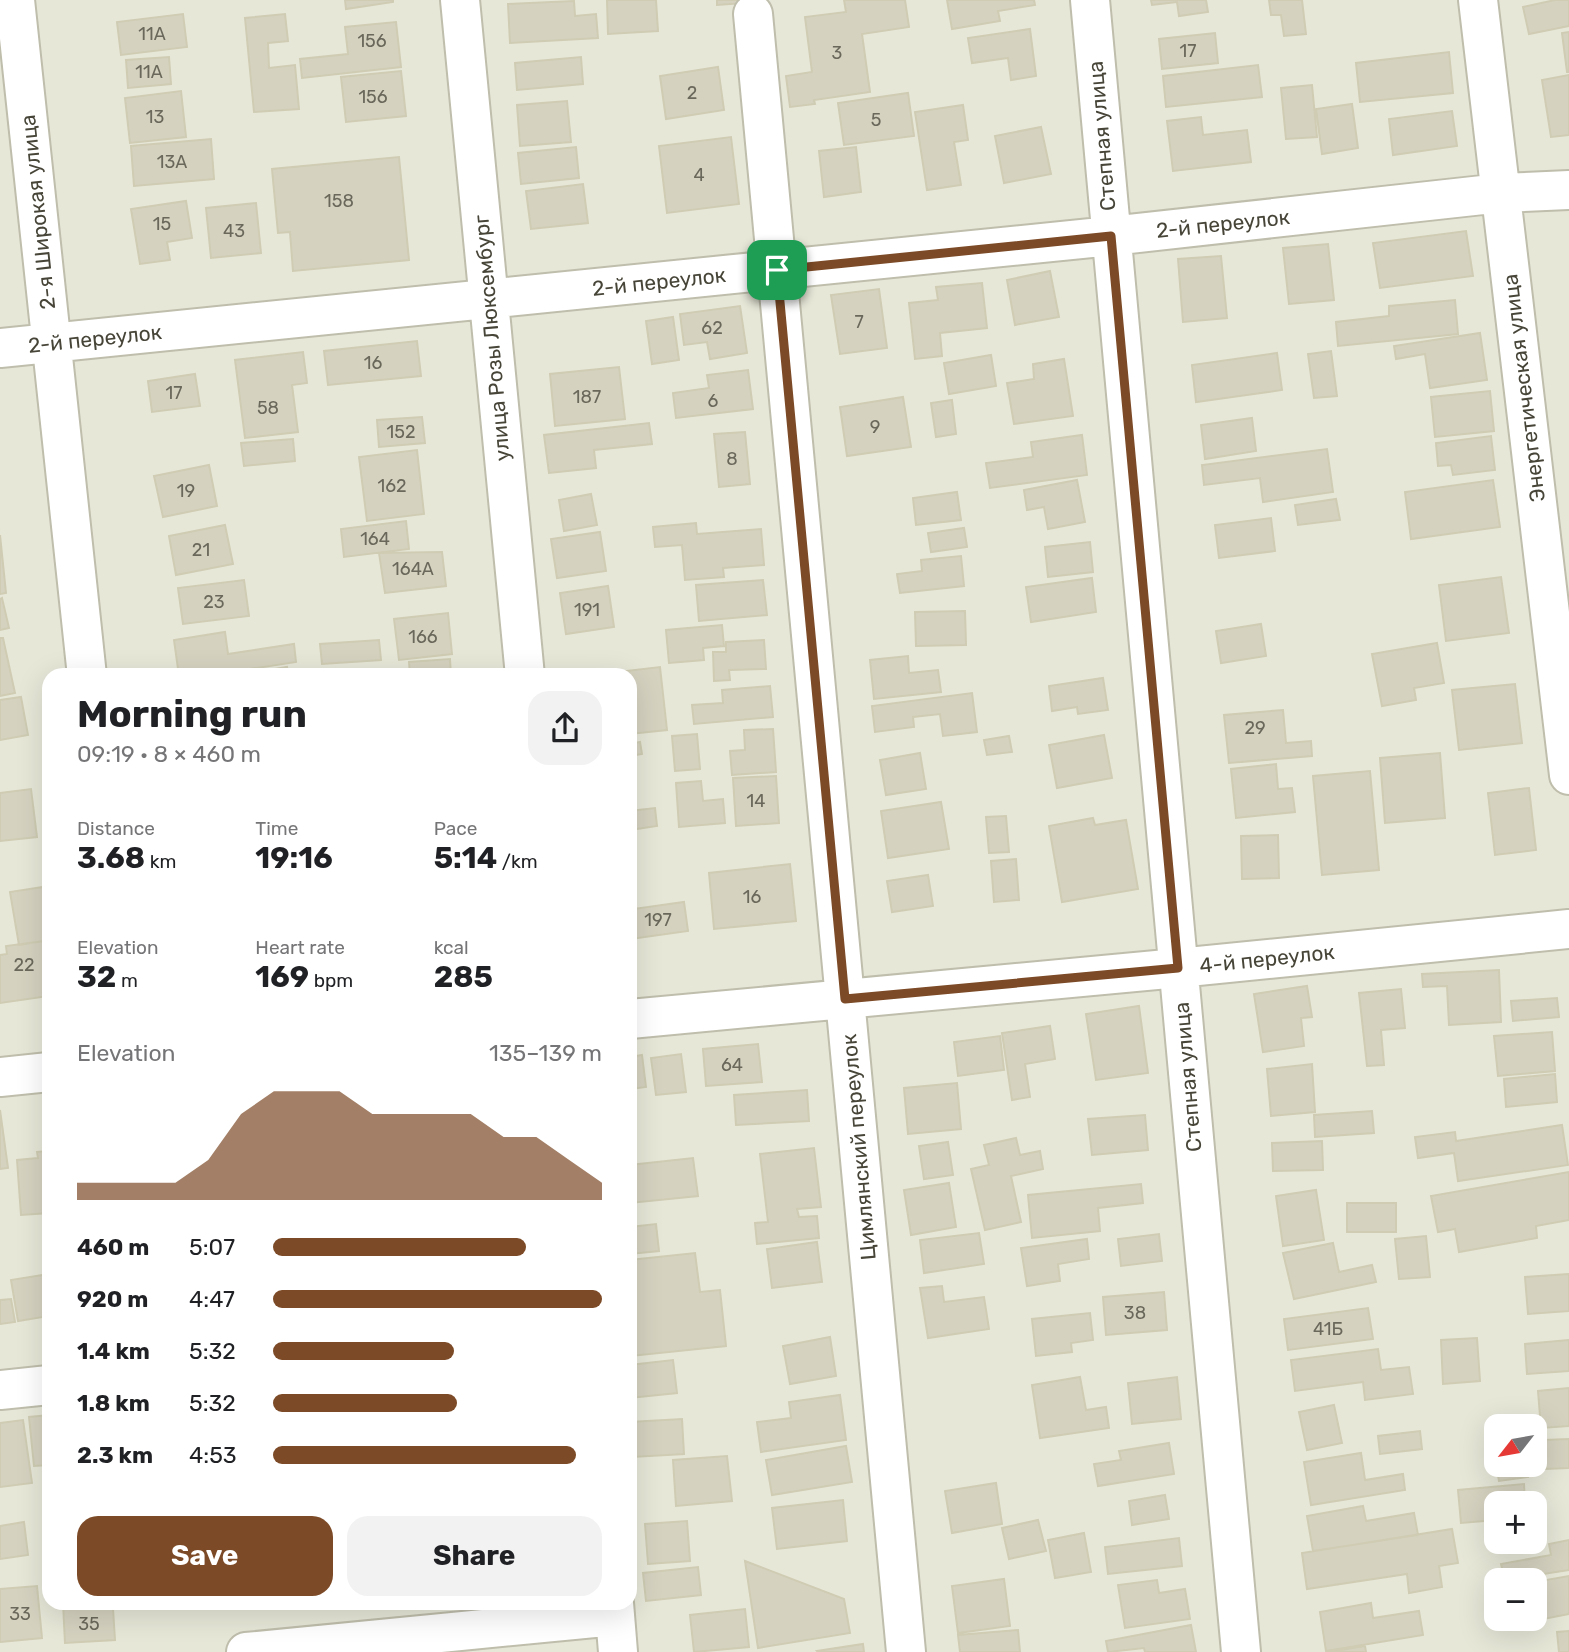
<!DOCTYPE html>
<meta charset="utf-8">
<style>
body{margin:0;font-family:Rubik,sans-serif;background:#f2f2f2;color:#202124;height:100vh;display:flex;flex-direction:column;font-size:26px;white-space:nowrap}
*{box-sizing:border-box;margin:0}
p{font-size:23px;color:#757577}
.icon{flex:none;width:38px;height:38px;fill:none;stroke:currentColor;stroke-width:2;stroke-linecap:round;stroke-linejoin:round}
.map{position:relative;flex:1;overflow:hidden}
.sheet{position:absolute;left:42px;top:668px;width:595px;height:942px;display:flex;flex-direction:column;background:#fff;border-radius:21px;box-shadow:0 7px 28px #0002}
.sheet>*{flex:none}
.needle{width:46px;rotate:239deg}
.tools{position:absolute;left:1484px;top:1414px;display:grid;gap:14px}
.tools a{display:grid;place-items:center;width:63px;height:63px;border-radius:14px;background:#fff;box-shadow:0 7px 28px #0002;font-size:35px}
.pin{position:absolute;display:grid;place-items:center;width:60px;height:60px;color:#fff;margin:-30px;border-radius:14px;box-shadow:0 4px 10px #0006}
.round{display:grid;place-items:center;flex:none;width:74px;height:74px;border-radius:21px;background:#f2f2f2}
.summary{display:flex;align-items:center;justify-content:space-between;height:119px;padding:0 35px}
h1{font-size:38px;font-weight:700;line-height:52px}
.figures{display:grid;grid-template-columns:repeat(3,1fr);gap:10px;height:119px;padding:7px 35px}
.figures div{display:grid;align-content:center}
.figures b{font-size:30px;font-weight:700}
.figures small{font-size:19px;font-weight:400}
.figures p{font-size:19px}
.chart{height:196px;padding:14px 35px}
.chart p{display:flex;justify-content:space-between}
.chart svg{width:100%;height:126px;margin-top:7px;fill:#7c4a26;opacity:.7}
.action{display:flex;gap:14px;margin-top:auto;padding:14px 35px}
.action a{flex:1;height:80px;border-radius:21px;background:#7c4a26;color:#fff;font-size:28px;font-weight:700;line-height:80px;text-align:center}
.action a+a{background:#f2f2f2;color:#202124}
ul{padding:0 35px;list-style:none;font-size:23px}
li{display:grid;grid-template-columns:112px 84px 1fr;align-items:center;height:52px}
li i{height:18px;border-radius:9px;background:#7c4a26}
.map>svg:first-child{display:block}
.residential{fill:#e7e7d8;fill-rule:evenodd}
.building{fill:#d5d2c0;stroke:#cfccb3;stroke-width:2}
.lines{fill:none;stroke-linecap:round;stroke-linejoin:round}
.minor-casing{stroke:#bfbeac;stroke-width:42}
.minor{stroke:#fff;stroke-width:38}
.route-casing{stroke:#fff;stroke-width:14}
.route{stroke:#7c4a26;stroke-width:9}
.labels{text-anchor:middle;stroke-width:6;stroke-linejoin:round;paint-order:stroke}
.number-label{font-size:18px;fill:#6a685a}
.street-label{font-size:21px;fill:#474538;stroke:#fff}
</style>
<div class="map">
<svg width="1569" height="1652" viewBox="0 0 1569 1652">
<rect width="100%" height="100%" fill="#f4f3ea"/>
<path class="residential" d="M0,0H1569V1652H0ZM49,676H630V1603H49ZM1496,1426H1535V1465H1496ZM1496,1503H1535V1542H1496ZM1496,1580H1535V1619H1496Z"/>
<path class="building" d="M345,0H393V2L346,9Z
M607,0H656L658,31L608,34Z
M717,0H758V2L717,5Z
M844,0H905L909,27L862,34L870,92L814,100L815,104L790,107L786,76L812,72L805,17L846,12Z
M947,0H1034L1035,5L998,11L1000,21L952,29Z
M1151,0H1206L1208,12L1179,16L1177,2L1152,5Z
M1269,0H1302L1306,34L1284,36L1281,15H1271Z
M1555,0H1569V26L1529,34L1523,7Z
M574,1L575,16L596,14L598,38L510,43L508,4Z
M183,14L187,47L121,55L117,22Z
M285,14L288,41L268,43L269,68L295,65L299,109L254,112L245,18Z
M396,22L401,67L302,78L300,59L348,54L345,27Z
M1030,29L1036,76L1011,80L1008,58L972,63L968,38Z
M1569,32V72H1567L1562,33Z
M1215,33L1218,63L1162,69L1159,39Z
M1449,52L1453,93L1360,102L1356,63Z
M169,57L171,84L128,88L126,60Z
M581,57L583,84L517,90L515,63Z
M1258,65L1262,97L1166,107L1163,76Z
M718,67L724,110L666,119L660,76Z
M401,71L406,116L346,122L341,77Z
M1569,75V135L1551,137L1542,80Z
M1312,85L1317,137L1286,139L1281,88Z
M181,91L186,137L130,143L125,98Z
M908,93L914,136L844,145L838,103Z
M567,101L571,142L520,146L517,105Z
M1352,104L1358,148L1322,154L1316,109Z
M963,105L968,140L954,142L961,185L927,190L915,112Z
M1452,111L1457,146L1393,155L1389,119Z
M1201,117L1203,135L1247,130L1251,162L1173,171L1167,121Z
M1041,127L1051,174L1004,183L995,136Z
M731,137L739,204L667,213L659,146Z
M211,139L214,179L134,186L131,146Z
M576,147L579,178L521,184L518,153Z
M856,147L861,192L824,197L819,151Z
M399,157L409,260L293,271L290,232L278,233L272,169Z
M583,184L588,223L531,229L526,191Z
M186,201L192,238L167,242L170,260L140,264L131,209Z
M256,203L261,253L211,258L206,208Z
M1466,231L1473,276L1380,288L1373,243Z
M1328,244L1334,300L1289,304L1283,248Z
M1221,256L1227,318L1183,322L1178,259Z
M1050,271L1059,317L1015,325L1007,280Z
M982,283L987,328L940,333L942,356L915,359L909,303L938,300L936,287Z
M879,289L887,348L840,354L831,295Z
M1455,300L1458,334L1338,346L1336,322L1389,316V306Z
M740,306L747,353L710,359L707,342L684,345L680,314Z
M673,317L679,360L652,364L646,321Z
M1480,333L1487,380L1430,388L1425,354L1396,359L1394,346Z
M417,341L421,376L328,385L324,351Z
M1331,351L1337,396L1314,398L1308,354Z
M303,352L307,383L292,385L298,432L245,438L235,360Z
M1277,353L1282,390L1196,402L1192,365Z
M991,355L996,386L949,394L944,363Z
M1064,359L1073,416L1014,424L1007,383L1034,379L1033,364Z
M619,367L625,419L555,426L550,374Z
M748,370L753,409L676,418L673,393L709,388L707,375Z
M195,374L200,406L152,412L148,381Z
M1490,391L1494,431L1435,437L1431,397Z
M903,397L911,447L847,456L840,407Z
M952,400L956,434L936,437L931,403Z
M422,417L425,443L379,447L377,420Z
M1252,418L1256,451L1205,459L1201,425Z
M649,423L652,444L594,450L596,468L549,473L544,435Z
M745,432L750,484L719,487L714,434Z
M1082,435L1087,475L990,488L986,463L1033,457L1031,442Z
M1491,436L1495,470L1453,475L1451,465L1438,466L1436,443Z
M293,439L295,461L244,466L241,443Z
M1327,449L1333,492L1263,502L1260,478L1204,485L1202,465Z
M417,450L424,514L367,521L359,457Z
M209,465L217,506L163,517L154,476Z
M1077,480L1085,522L1048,529L1044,507L1027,510L1024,490Z
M1493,480L1500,527L1411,539L1405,492Z
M957,492L961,520L916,525L913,498Z
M591,494L597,525L564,531L559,500Z
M1336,499L1340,520L1298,525L1295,505Z
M1271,518L1275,551L1219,558L1215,525Z
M406,521L409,549L344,557L341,529Z
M696,523L697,534L761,529L764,565L723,568L724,577L685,580L682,545L655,547L653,527Z
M225,525L233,564L176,575L169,536Z
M964,528L967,547L931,552L928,533Z
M600,532L606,571L557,578L551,539Z
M0,535L6,593L0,594Z
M1090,542L1093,572L1048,577L1045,547Z
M442,552L446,586L385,593L379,553Z
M961,556L964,586L900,593L897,574L922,571L921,560Z
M1501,577L1509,633L1446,641L1439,585Z
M1092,578L1096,612L1031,622L1026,587Z
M244,580L249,616L183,624L178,588Z
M763,580L767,615L699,621L696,585Z
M608,586L614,627L566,634L560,593Z
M2,598L9,628L0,630V599Z
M965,611L966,645L916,646L915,612Z
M448,613L452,654L399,660L394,619Z
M1261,624L1266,656L1221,663L1216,631Z
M722,625L724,646L703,648L704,660L669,663L666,630Z
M225,632L228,654L294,644L296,662L204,676H179L174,640Z
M0,638H3L15,693L0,696Z
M379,640L381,660L322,664L320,644Z
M764,640L766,669L729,670L730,680L714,681L713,652H726V642Z
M1437,643L1444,683L1414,688L1416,700L1382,706L1372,654Z
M908,656L909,673L938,670L941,692L874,699L870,660Z
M450,659L451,676H410L409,662Z
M287,667L289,676H234Z
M660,667L667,730L630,734V676L601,674Z
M1103,678L1108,710L1078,714L1077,707L1052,711L1049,686Z
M1515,684L1522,743L1459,750L1452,690Z
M770,686L773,717L694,724L692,705L723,703L722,690Z
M972,693L977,732L943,736L940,714L913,717L914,727L875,732L872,706Z
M21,697L28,735L0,740V700Z
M1283,710L1286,743L1311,741L1312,756L1229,763L1224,715Z
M773,729L776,772L732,775L730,751L745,750L744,730Z
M697,734L700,769L675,771L672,736Z
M1104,735L1112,778L1057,788L1049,745Z
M1009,736L1012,752L987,755L984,740Z
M640,742L642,754L630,756V744Z
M920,753L926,789L886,795L880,760Z
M1440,753L1445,818L1385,823L1380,758Z
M1276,764L1278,789L1292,788L1295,812L1236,818L1231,769Z
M1370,771L1379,870L1322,875L1313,776Z
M776,776L779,823L736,826L733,778Z
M701,781L703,801L723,799L725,823L679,827L676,783Z
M1529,788L1536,850L1495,855L1488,793Z
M31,789L37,837L0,841V793Z
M941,802L949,849L888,858L881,811Z
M655,808L657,826L630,830V811Z
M1006,816L1009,852L989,853L986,817Z
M1093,818L1095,825L1126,820L1138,889L1062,902L1049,826Z
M1278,835L1279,878L1242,879L1241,836Z
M1016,859L1019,900L994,902L991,861Z
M790,864L796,921L714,929L709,873Z
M928,875L933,906L892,912L887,881Z
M43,887L49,940L19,945L10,892Z
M630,887L634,909L684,902L688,931L630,939Z
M45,941L49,996L0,1003V955L7,954L6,946Z
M1499,970L1501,1022L1449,1025L1447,986L1423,987L1422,974Z
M1307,986L1312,1017L1301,1018L1304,1046L1263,1052L1254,994Z
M1401,989L1405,1028L1381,1030L1384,1065L1367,1066L1359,993Z
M1557,998L1559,1017L1513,1021L1511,1001Z
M1139,1006L1148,1073L1096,1080L1086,1014Z
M1050,1026L1055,1059L1025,1064L1030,1097L1012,1100L1002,1033Z
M1552,1032L1555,1071L1498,1076L1494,1036Z
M1000,1036L1004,1070L958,1076L954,1042Z
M758,1044L762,1082L706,1086L703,1049Z
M681,1054L686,1092L656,1095L651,1058Z
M642,1055L646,1087L630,1089V1057Z
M1312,1064L1315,1112L1271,1116L1267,1069Z
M1555,1074L1557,1102L1506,1107L1504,1079Z
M957,1083L961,1129L908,1134L904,1088Z
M807,1090L809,1121L736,1125L734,1095Z
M0,1110L8,1168L0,1169Z
M1372,1111L1374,1133L1315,1137L1314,1115Z
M1145,1115L1148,1150L1092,1155L1088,1119Z
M1562,1125L1568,1165L1458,1181L1454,1153L1418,1158L1415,1137L1455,1132L1456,1141Z
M1016,1138L1020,1155L1040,1151L1043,1169L1011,1176L1021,1222L985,1230L971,1169L989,1165L984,1145Z
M1322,1141L1323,1170L1273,1171L1272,1143Z
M948,1142L953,1175L924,1179L919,1146Z
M814,1148L821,1207L797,1209L799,1217L817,1216L819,1238L757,1244L755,1223L768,1222L760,1154Z
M49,1151V1213L21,1215L17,1160L38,1158L37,1152Z
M693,1158L698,1196L630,1203V1165Z
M1569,1172V1220L1536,1226L1537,1238L1459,1252L1455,1229L1438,1232L1431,1196Z
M949,1183L956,1227L911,1235L904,1190Z
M1141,1184L1143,1203L1098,1208L1100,1231L1032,1238L1028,1195Z
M1316,1190L1324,1240L1283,1246L1276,1196Z
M1347,1203H1396V1232H1347Z
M656,1224L659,1251L630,1254V1227Z
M979,1233L984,1264L924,1273L920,1240Z
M1159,1234L1162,1261L1121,1266L1118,1239Z
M1426,1236L1430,1277L1399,1279L1395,1239Z
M1087,1239L1089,1259L1058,1264L1060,1281L1027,1286L1021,1248Z
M817,1242L822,1282L772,1288L767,1249Z
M1333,1243L1339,1272L1372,1265L1376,1282L1294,1299L1283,1253Z
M695,1253L700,1292L720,1290L726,1346L631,1356L630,1260Z
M49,1274V1316L18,1321L11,1280Z
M1569,1274V1311L1528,1314L1525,1277Z
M942,1286L944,1302L984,1297L989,1329L928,1338L920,1288Z
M1164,1292L1167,1330L1106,1335L1103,1297Z
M11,1299L15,1322L0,1324V1300Z
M1368,1308L1373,1339L1288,1350L1284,1319Z
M1090,1313L1093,1340L1071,1343L1072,1352L1036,1356L1032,1319Z
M830,1337L836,1376L790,1384L783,1346Z
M1477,1338L1480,1381L1443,1384L1441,1340Z
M1569,1340V1371L1527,1374L1525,1344Z
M1378,1349L1381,1370L1409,1367L1413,1394L1365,1400L1363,1382L1295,1391L1291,1360Z
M673,1360L677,1393L630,1398V1365Z
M1080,1377L1086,1410L1106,1407L1109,1428L1040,1438L1032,1385Z
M1177,1377L1181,1419L1132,1424L1128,1383Z
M1569,1388V1426L1541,1428L1538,1391Z
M840,1395L846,1440L761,1452L757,1422L791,1418L789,1402Z
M1334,1405L1342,1443L1307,1450L1299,1412Z
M49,1415V1465L34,1466L29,1417Z
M682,1419L684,1454L632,1457L630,1422Z
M23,1420L32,1483L0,1487V1423Z
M1420,1431L1422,1449L1380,1454L1378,1436Z
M1569,1439V1468L1546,1469L1545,1440Z
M1169,1443L1174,1474L1098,1486L1094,1464L1121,1460L1119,1451Z
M846,1446L852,1482L772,1495L766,1460Z
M1361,1453L1365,1480L1403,1474L1405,1490L1311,1505L1304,1462Z
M727,1456L732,1501L676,1506L673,1460Z
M1496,1465H1526L1528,1477L1499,1481Z
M996,1483L1002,1524L952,1533L945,1491Z
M1524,1484L1525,1503H1496V1520L1461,1523L1458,1490Z
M1165,1495L1169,1519L1132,1525L1129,1501Z
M843,1500L847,1541L777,1549L772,1508Z
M1363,1506L1366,1521L1414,1513L1418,1535L1313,1551L1307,1516Z
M1038,1520L1046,1551L1009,1559L1002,1528Z
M687,1521L690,1561L648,1564L645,1524Z
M24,1522L28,1555L0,1559V1526Z
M1452,1529L1458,1563L1439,1566L1442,1587L1409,1593L1407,1574L1307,1589L1302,1553Z
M1084,1533L1091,1572L1055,1578L1048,1540Z
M1179,1538L1182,1566L1108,1574L1105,1547Z
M1569,1540V1570L1505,1580L1501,1564L1551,1555L1549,1544Z
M745,1561L844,1599L850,1633L758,1648Z
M698,1567L701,1595L646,1601L643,1573Z
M1569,1576V1614L1518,1624L1517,1619H1535V1582Z
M1004,1579L1010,1626L958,1633L952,1586Z
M1157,1580L1159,1593L1185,1589L1190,1619L1125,1628L1118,1585Z
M37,1586L42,1638L0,1642V1589Z
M63,1603H126V1608L113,1609L115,1640L65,1643Z
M164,1603H206V1604L165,1609Z
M1371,1603L1373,1618L1419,1611L1423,1635L1326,1651L1320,1612Z
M745,1609L749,1647L694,1652L690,1615Z
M1191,1625L1196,1652H1145L1144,1648L1108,1652L1106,1641Z
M1018,1630L1020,1652H960L958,1635Z
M1569,1631V1652H1559L1557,1632Z
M863,1644L864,1652H818L817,1651Z
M1365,1646L1366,1652H1328Z"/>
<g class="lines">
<defs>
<path id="minor" d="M15,0L87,676
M460,0L525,676
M1090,0L1241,1652
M1478,0L1569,775
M753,14L906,1652
M0,348L1111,236L1501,193L1569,190
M630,1019L1178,968L1569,929
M0,1077L49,1072
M0,1390L49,1385
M614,1603L618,1652
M246,1652L615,1616"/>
</defs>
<use href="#minor" class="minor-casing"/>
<use href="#minor" class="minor"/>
</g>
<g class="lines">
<defs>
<path id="route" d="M1111,236L1178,968L845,999L777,270Z"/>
</defs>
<use href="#route" class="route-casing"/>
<use href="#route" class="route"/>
</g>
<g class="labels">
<g class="number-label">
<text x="152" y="40">11А</text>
<text x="372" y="47">156</text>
<text x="1188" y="57">17</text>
<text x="837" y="59">3</text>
<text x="149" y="78">11А</text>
<text x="692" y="99">2</text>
<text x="373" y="103">156</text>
<text x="155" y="123">13</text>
<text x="876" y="126">5</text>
<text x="172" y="168">13А</text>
<text x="699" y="181">4</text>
<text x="339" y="207">158</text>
<text x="162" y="230">15</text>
<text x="234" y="237">43</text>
<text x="859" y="328">7</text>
<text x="712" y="334">62</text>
<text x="373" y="369">16</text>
<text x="174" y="399">17</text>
<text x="587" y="403">187</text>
<text x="713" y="407">6</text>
<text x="268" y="414">58</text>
<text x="875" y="433">9</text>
<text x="401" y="438">152</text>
<text x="732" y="465">8</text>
<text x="392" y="492">162</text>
<text x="186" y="497">19</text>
<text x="375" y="545">164</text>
<text x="201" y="556">21</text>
<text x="413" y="575">164А</text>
<text x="214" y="608">23</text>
<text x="587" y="616">191</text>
<text x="423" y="643">166</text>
<text x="1255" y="734">29</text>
<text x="756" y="807">14</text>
<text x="752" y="903">16</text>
<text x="658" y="926">197</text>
<text x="24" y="971">22</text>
<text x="732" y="1071">64</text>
<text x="1135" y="1319">38</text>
<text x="1328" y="1335">41Б</text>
<text x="20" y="1620">33</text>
<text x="89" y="1630">35</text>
</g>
<g class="street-label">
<text transform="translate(1102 136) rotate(-95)" y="7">Степная улица</text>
<text transform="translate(38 212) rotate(-96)" y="7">2-я Широкая улица</text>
<text transform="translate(1223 224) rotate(-6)" y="7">2-й переулок</text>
<text transform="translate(659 282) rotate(-6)" y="7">2-й переулок</text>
<text transform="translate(492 338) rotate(-95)" y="7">улица Розы Люксембург</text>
<text transform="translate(95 339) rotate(-6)" y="7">2-й переулок</text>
<text transform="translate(1524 388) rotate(-97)" y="7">Энергетическая улица</text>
<text transform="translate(1267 959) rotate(-6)" y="7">4-й переулок</text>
<text transform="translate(1188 1077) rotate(-95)" y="7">Степная улица</text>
<text transform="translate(859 1147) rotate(-95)" y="7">Цимлянский переулок</text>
</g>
</g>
</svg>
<div class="tools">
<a><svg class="needle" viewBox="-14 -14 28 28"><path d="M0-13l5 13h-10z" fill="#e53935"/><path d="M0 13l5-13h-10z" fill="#757577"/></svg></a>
<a>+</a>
<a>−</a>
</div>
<div class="pin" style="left:777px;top:270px;background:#1e9e55"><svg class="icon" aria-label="arrive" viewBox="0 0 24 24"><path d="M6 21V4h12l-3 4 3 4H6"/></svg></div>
<section class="sheet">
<div class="summary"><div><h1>Morning run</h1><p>09:19 · 8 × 460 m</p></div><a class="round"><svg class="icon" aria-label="share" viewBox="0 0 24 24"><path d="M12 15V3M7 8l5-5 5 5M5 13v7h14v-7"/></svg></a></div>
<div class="figures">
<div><p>Distance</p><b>3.68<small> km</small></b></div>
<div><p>Time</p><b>19:16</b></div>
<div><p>Pace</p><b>5:14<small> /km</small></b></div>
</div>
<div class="figures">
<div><p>Elevation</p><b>32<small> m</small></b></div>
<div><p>Heart rate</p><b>169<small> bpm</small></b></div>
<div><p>kcal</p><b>285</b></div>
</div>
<div class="chart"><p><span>Elevation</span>135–139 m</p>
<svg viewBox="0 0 160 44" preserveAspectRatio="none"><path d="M0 44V38L10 38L20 38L30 38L40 30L50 14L60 6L70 6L80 6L90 14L100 14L110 14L120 14L130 22L140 22L150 30L160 38V44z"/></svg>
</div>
<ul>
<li><b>460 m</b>5:07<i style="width:77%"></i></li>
<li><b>920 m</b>4:47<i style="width:100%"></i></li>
<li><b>1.4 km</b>5:32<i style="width:55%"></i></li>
<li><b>1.8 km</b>5:32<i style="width:56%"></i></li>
<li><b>2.3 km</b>4:53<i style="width:92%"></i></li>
</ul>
<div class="action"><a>Save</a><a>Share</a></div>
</section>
</div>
